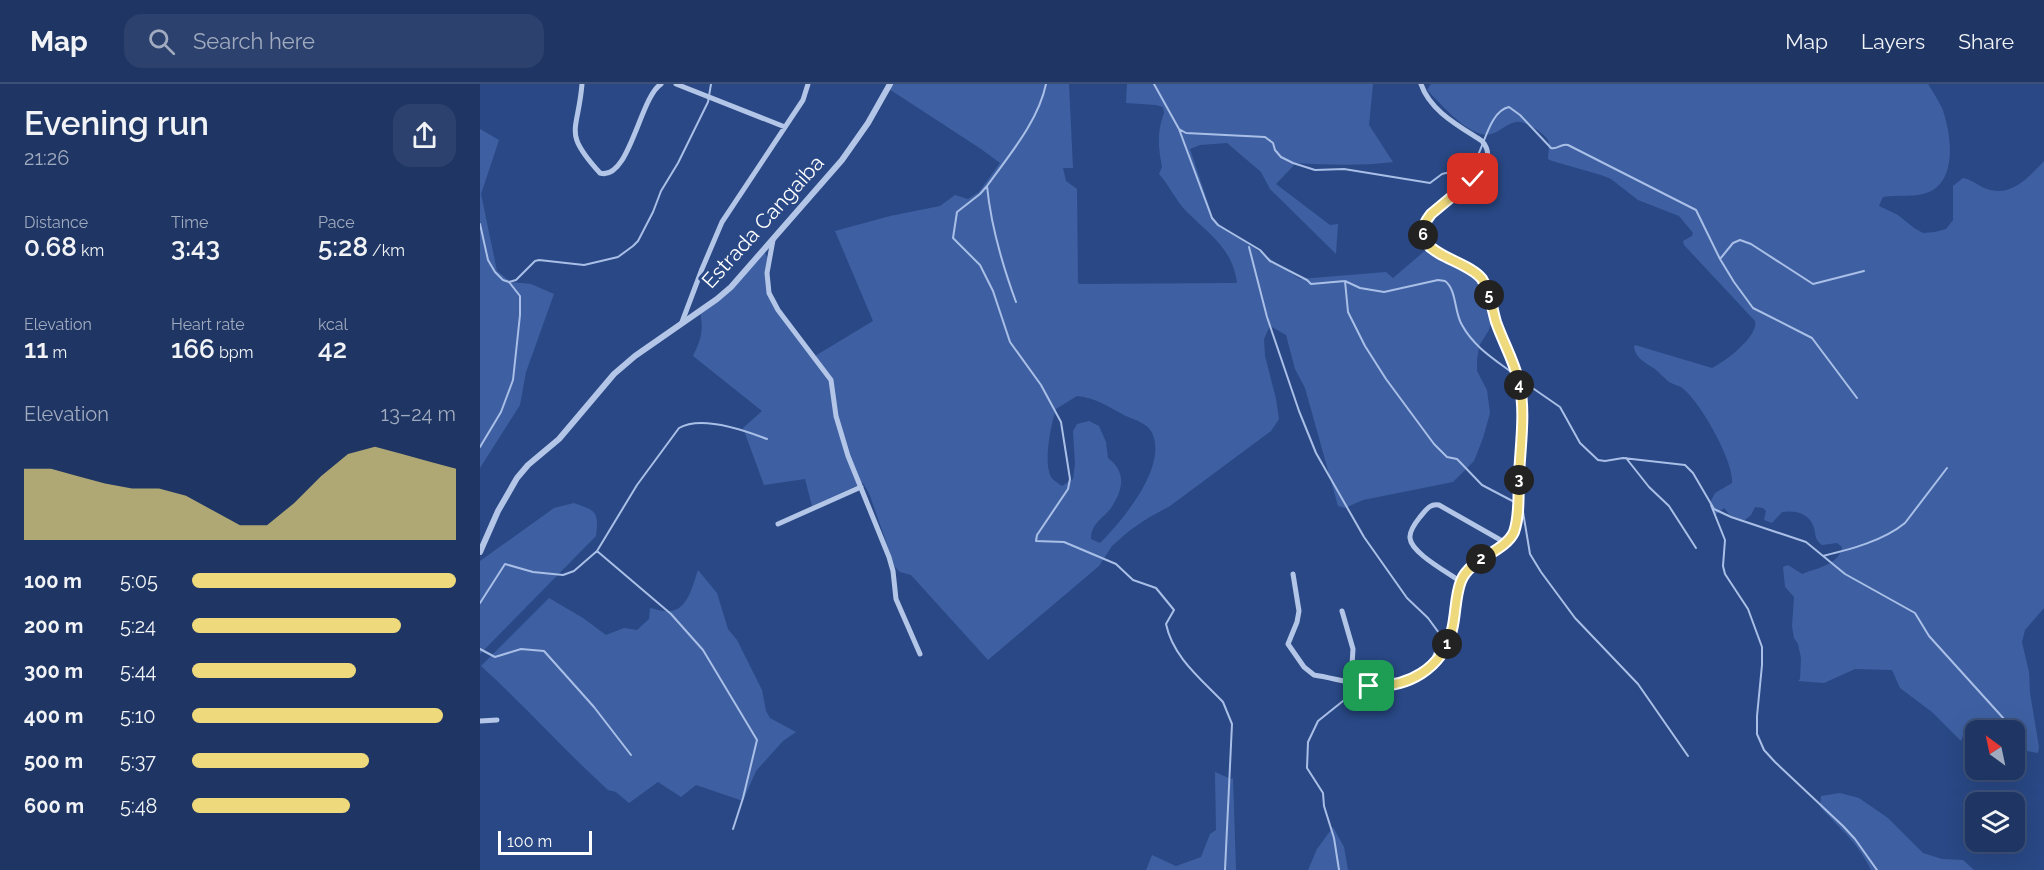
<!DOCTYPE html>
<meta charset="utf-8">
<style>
body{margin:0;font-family:Raleway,sans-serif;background:#2c416d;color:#f1f3f6;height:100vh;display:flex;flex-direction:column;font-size:22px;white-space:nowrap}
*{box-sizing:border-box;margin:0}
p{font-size:20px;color:#a1abbf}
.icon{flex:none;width:33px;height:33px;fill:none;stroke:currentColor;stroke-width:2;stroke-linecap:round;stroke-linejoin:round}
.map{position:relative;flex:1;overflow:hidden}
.side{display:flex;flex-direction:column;background:#1f3664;width:480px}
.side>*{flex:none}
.needle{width:39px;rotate:327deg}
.buttons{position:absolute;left:1485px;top:636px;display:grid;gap:12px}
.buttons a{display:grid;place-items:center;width:60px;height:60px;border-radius:12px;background:#1f3664;box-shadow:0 6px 24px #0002,0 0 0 2px #3c5078;font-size:30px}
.scale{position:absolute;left:18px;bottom:15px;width:94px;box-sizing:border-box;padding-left:6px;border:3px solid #fff;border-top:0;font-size:16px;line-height:21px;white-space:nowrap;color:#fff;-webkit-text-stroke:4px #294885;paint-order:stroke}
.pin{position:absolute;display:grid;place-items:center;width:51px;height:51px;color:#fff;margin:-26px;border-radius:12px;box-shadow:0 3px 9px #0006}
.km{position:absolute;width:30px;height:30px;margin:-15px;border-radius:50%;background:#222;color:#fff;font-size:16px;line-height:30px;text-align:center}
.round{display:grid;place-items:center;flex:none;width:63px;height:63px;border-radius:18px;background:#2c416d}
.overview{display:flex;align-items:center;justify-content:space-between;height:102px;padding:0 24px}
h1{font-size:33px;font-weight:600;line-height:45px}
.stats{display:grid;grid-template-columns:repeat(3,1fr);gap:9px;height:102px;padding:6px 24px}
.stats div{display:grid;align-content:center}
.stats b{font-size:26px;font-weight:600}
.stats small{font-size:16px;font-weight:400}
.stats p{font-size:16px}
.chart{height:168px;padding:12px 24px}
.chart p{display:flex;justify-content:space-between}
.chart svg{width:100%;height:108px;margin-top:6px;fill:#eed97c;opacity:.7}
ul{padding:0 24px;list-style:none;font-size:20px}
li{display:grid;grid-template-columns:96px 72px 1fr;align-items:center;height:45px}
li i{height:15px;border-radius:8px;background:#eed97c}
header{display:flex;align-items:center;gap:36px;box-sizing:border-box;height:84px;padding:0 30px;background:#1f3664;border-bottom:2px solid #3c5078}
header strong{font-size:28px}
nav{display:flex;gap:33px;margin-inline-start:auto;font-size:21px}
.search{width:420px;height:54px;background:#2c416d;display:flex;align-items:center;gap:15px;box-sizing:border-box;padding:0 21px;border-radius:18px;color:#a1abbf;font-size:22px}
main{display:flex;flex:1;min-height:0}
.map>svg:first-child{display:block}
.green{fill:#3e60a2;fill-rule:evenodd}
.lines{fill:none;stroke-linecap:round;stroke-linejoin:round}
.stream{stroke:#a9bfe7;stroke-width:2}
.minor{stroke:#b4c6e7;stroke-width:5}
.tertiary{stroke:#b4c6e7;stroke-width:6}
.route-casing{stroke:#fff;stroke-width:12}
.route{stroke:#eed97c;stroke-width:8}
.labels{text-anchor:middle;stroke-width:6;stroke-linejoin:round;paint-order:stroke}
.street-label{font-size:21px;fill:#fff;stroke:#294885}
</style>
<header>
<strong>Map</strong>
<div class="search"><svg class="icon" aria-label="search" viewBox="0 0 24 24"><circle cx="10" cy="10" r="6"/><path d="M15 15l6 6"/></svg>Search here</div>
<nav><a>Map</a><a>Layers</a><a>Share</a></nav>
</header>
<main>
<section class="side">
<div class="overview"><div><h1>Evening run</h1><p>21:26</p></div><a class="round"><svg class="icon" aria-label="share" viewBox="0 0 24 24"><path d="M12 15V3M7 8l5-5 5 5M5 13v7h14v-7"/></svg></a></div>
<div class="stats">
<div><p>Distance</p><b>0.68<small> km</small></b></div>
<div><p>Time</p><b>3:43</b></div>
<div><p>Pace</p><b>5:28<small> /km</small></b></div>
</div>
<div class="stats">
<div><p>Elevation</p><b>11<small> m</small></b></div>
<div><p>Heart rate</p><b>166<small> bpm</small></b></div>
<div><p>kcal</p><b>42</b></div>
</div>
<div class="chart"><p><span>Elevation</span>13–24 m</p>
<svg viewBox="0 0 160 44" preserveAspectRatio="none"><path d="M0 44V15L10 15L20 18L30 21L40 23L50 23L60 26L70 32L80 38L90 38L100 29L110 18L120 9L130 6L140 9L150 12L160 15V44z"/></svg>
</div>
<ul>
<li><b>100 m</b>5:05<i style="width:100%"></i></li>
<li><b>200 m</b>5:24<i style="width:79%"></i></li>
<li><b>300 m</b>5:44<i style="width:62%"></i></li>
<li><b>400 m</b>5:10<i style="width:95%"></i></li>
<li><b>500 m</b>5:37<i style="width:67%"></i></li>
<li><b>600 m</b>5:48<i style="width:60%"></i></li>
</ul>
</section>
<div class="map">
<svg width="1564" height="786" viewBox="0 0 1564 786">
<rect width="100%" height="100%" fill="#294885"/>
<path class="green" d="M411,0H589L593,84H583L586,97L597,105L598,199L600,200L757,199C753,165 729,150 707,128C696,117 689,101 679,90L682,83C678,62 677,49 684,29L683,23L676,21L646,19L647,0H893L889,41L913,78C881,82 848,81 816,79L796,100L850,141L858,140L856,170L790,105L781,88L747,59L720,61L710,65L734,137L820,195L906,188L913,194L947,165L959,173L985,184L1003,199L1009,215L1012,235L1009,246L999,262L997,276V287L1007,306L1010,329L1003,354L994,377L973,398L883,416L865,424L858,422L825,304L815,285L806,251L790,242L784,255L785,272L796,315L799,335L791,347L690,422L668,434L649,447L632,462L619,482L508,576L431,491L420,488L415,483L389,409L383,399L332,422L325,395L284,401L263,344L282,327L213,272C221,256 224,246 220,228L244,211L284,166L287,173V190L293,216L303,228L305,239L335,272L393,237L355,147L410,132L460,122L475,111L488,115L499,108L520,79L501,65L409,5ZM597,312C616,314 627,322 644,331C654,336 669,339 673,351C686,385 642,437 620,459L611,455C611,439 623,435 631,424C643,406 647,388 628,374L626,358L619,342L609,337L597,340L593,347L595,380L593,395L582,402C579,400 573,396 571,393C563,378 571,340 576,325Z
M951,0H1448C1453,8 1458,16 1462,24C1471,48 1477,91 1453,106C1437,115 1419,110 1403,113L1399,122L1418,131L1434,144L1443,149L1455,148L1466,145L1473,136V102L1483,94C1492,96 1496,100 1504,104C1530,115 1548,94 1564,77V524L1545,546L1542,558L1549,588L1550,609L1559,663L1558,669L1535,665L1534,646H1496L1495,650L1485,646L1481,657L1452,628L1420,604L1412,586L1375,585L1344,599L1318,597L1320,595L1321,574L1318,560L1314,554L1312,542L1314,513L1305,503L1303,483L1308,481L1322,490C1337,484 1359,481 1362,463L1357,459L1342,461C1335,456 1336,452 1334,444C1330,429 1315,426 1302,428L1292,439L1284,436L1286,427L1283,424L1275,423L1271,431L1265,436L1253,435L1244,424L1235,431L1230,419L1235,409L1252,399C1255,379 1219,315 1201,303C1197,301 1192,300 1189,298C1184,294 1180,289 1175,285C1166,279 1156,275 1154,263L1155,261L1232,284C1245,278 1279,252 1275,237L1204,161L1203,157L1212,152L1213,149L1199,132L1158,116L1131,95L1121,91L1072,77L1068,75C1068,69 1070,61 1068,56C1064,49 1045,36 1036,38C1024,40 1015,54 1001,50C982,45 961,20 947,6Z
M0,45L19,56L1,110L17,187L31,198L51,200L74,210L46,288L40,321L0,384Z
M94,419C116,427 119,427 116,452L0,570V477L74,424Z
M218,486L237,509L248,545L257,556L282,606L286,627L290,634L316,648L303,657L276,687L263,717L216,701L201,713L178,698L149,719L136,708L128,706C84,666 45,622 1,582L69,514L103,534L126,551L144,544L157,546L169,535L170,524C176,525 183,528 189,527C208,527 213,500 218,486Z
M735,688L751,695L753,694L756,786H666L672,771L696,782L721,773L730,750L736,746Z
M1360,709L1379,714L1408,734L1443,769L1462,775L1483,776L1494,786H1391C1377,757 1361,746 1340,723L1341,712Z
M853,743L864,763L868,786H828L837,765Z"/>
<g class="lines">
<path class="stream" d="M566,0C558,38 529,71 507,102L500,110L477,128L473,154L500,181L513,207L530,258L561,301L581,338L590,395L588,405L557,451L556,457L584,458L636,480L653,496L676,504L694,526L686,540C693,573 720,594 743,618L752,640L745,786
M674,0L699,45L732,134L738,141L780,166L790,177L827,196L831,200L865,197L880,204L904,208L958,196L965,197C977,206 974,228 982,241C994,263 1014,275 1034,290
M699,45L706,49L785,53L793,59L795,66L801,73L813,79L835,86L864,85L950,99L962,90L978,86L994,79C1004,64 1009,27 1029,23L1040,31L1071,64C1077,66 1081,59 1088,61L1216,126L1240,175L1254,198L1273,224L1332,254L1377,314
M507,102C511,143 522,180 536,218
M0,140L8,176L15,188L23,196L29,198L40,212V231L33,296L21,328L0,363
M769,163L787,233L819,327L836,369L884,453L927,514L948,534L959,549L956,565L950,580
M1240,175L1253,159L1260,156L1271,160L1333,200L1384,187
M865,197L868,228L885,262L906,295L954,360L967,373L977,375L1002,401L1042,422L1050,470L1061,488L1095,534L1158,600L1208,672
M29,198L36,196L55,177L59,176L104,181L138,173L153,162L158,157L173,128L181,107L198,79L228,18L231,0
M1038,294L1080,323L1100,359L1118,376L1125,377L1143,374L1205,381L1213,389L1234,425L1251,433L1326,458L1365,490L1435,529L1449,552L1534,646
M1146,374L1169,403L1189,422L1216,464
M1231,421L1245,456L1243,482L1245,490L1268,525L1282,563V581L1277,632V650L1284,666L1295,678L1363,742L1375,755L1397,786
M117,467L191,530L223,566L277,656L263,714L253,745
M1343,472C1371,465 1403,457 1425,439L1467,384
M0,519L25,480L53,488L83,491L94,487L117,467L157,401L199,344C221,331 264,346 287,355
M0,565L15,573L41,565L64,567L114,623L151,671
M1535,647L1544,659
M859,786L854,754L844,722L843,709L827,684L828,658L838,637L863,617L877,612L904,607L907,604"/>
<path class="minor" d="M102,0C98,49 82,47 120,89C149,98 160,13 181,0
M196,0L305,43
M293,156L287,189L289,209L298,226L351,296L356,332L368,372L409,473L413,487L416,515L440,570
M202,238L222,185L242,138L323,16L328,0
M298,440L381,403
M813,490L819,527L817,538L808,560L824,583L834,591C854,594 887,604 905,602C934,600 961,580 970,553C975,534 974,513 982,495C992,474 1020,470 1032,451C1041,437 1043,316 1038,297C1033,277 1023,258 1016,238C1012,223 1010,208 1002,195C985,173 920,170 950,130L1003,87C1009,77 1010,66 1002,57C979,42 950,27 941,0
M981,498C969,489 931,469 930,454C929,447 936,438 940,433C946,426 950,419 959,421L1024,458
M862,527L873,565L871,597
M0,637L17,636"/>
<path class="tertiary" d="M0,468L18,427L37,394L48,381L79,355L134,290L155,272L237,215L251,203L362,76L388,39L410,0"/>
</g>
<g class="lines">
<defs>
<path id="route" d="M889,602C928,604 962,585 972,546C976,530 975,512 981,497C990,474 1025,468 1034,448C1040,431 1038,411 1039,393C1040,363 1046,328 1039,298C1034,277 1023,258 1016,238C1012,224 1010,208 1002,195C985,173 920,169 951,130L993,95"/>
</defs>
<use href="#route" class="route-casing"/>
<use href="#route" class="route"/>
</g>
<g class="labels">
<g class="street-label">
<text transform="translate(283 138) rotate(-48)" y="7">Estrada Cangaiba</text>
</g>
</g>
</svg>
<div class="buttons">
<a><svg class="needle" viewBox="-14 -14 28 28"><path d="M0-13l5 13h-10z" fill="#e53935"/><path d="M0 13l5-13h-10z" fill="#a1abbf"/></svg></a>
<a><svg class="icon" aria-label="layers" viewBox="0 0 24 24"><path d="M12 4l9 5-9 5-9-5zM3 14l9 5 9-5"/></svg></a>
</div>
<div class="scale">100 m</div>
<div class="pin" style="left:889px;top:602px;background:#1e9e55"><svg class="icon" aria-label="arrive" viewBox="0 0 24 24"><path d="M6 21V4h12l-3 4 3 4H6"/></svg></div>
<div class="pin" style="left:993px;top:95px;background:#d93025"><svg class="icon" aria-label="check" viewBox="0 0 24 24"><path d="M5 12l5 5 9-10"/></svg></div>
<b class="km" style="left:967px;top:560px">1</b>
<b class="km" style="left:1001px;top:475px">2</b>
<b class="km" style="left:1039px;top:396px">3</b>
<b class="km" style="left:1039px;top:301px">4</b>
<b class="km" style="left:1009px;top:211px">5</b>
<b class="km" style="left:943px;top:151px">6</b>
</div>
</main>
